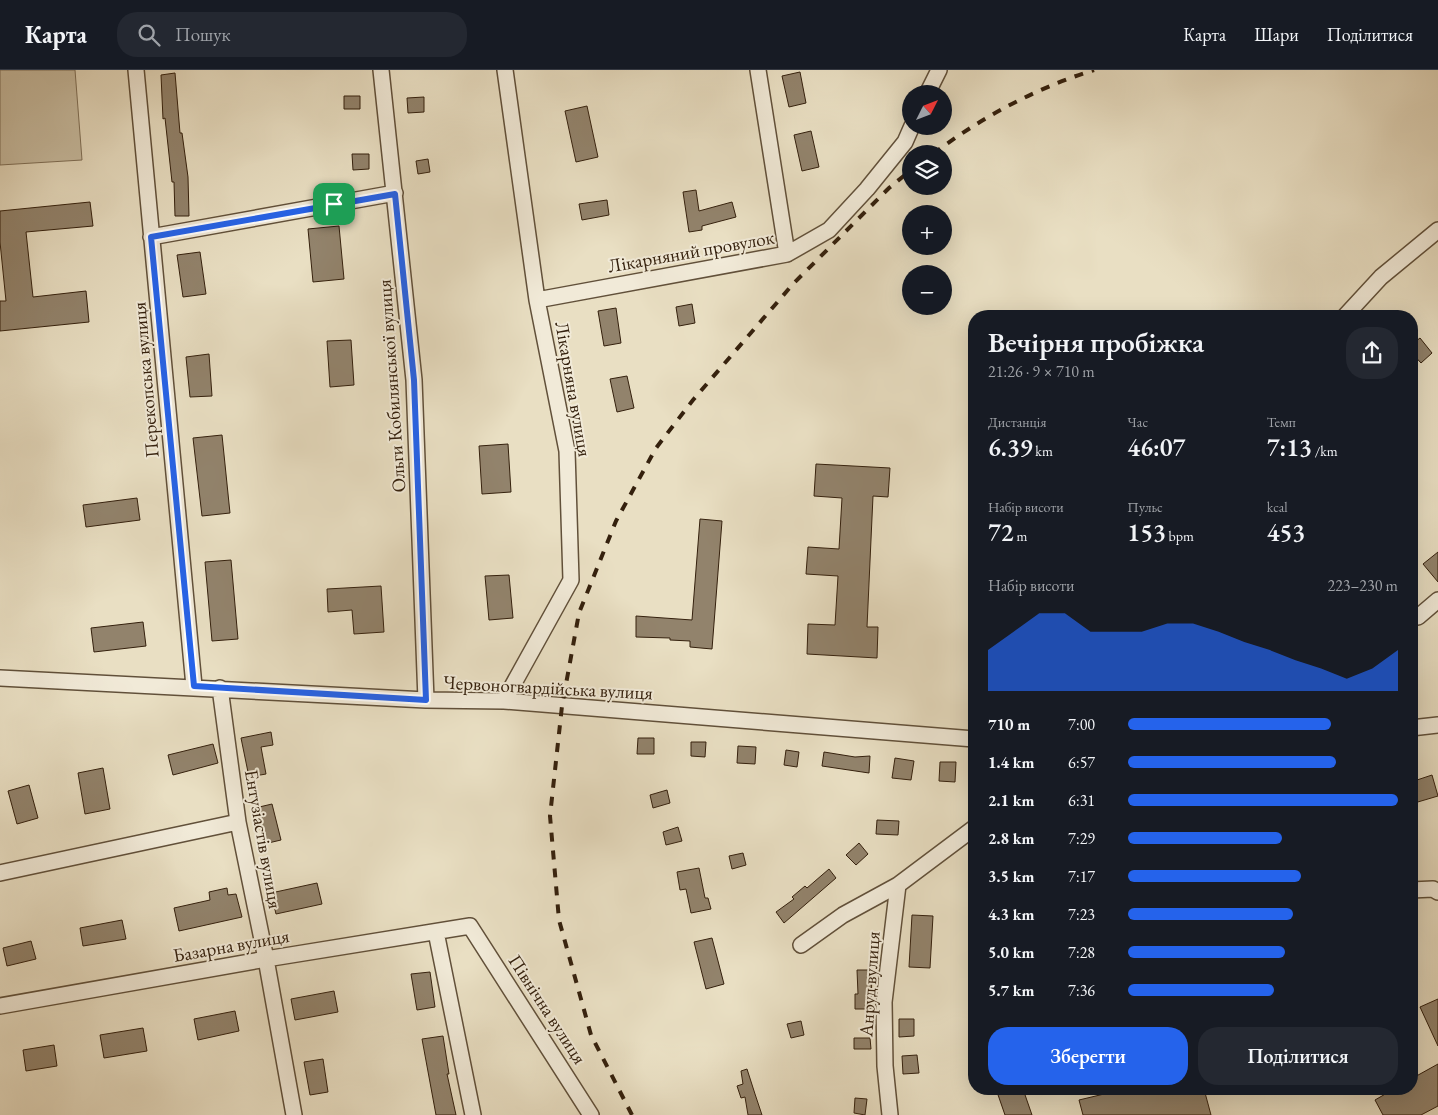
<!DOCTYPE html>
<html lang="uk">
<meta charset="utf-8">
<style>
body{margin:0;font-family:"EB Garamond",serif;background:#242831;color:#f1f3f6;height:100vh;display:flex;flex-direction:column;font-size:19px;white-space:nowrap}
*{box-sizing:border-box;margin:0}
p{font-size:16px;color:#9ea1a6}
.icon{flex:none;width:28px;height:28px;fill:none;stroke:currentColor;stroke-width:2;stroke-linecap:round;stroke-linejoin:round}
.map{position:relative;flex:1;overflow:hidden}
.drawer{position:absolute;left:968px;top:240px;width:450px;height:785px;display:flex;flex-direction:column;background:#171b24;border-radius:20px;box-shadow:0 5px 20px #0002}
.drawer>*{flex:none}
.needle{width:32px;rotate:48deg}
.tools{position:absolute;left:902px;top:15px;display:grid;gap:10px}
.tools a{display:grid;place-items:center;width:50px;height:50px;border-radius:50%;background:#171b24;box-shadow:0 5px 20px #0002;font-size:25px}
.pin{position:absolute;display:grid;place-items:center;width:42px;height:42px;color:#fff;margin:-21px;border-radius:10px;box-shadow:0 2px 8px #0006}
.round{display:grid;place-items:center;flex:none;width:52px;height:52px;border-radius:20px;background:#242831}
.summary{display:flex;align-items:center;justify-content:space-between;height:85px;padding:0 20px}
h1{font-size:28px;font-weight:600;line-height:38px}
.figures{display:grid;grid-template-columns:repeat(3,1fr);gap:8px;height:85px;padding:5px 20px}
.figures div{display:grid;align-content:center}
.figures b{font-size:25px;font-weight:600}
.figures small{font-size:14px;font-weight:400}
.figures p{font-size:14px}
.chart{height:140px;padding:10px 20px}
.chart p{display:flex;justify-content:space-between}
.chart svg{width:100%;height:90px;margin-top:5px;fill:#2563eb;opacity:.7}
.button{display:flex;gap:10px;margin-top:auto;padding:10px 20px}
.button a{flex:1;height:58px;border-radius:20px;background:#2563eb;color:#fff;font-size:20px;font-weight:600;line-height:58px;text-align:center}
.button a+a{background:#242831;color:#f1f3f6}
ul{padding:0 20px;list-style:none;font-size:16px}
li{display:grid;grid-template-columns:80px 60px 1fr;align-items:center;height:38px}
li i{height:12px;border-radius:6px;background:#2563eb}
header{display:flex;align-items:center;gap:30px;box-sizing:border-box;height:70px;padding:0 25px;background:#171b24;border-bottom:1px solid #363941}
header strong{font-size:24px}
nav{display:flex;gap:28px;margin-inline-start:auto;font-size:18px}
.search{width:350px;height:45px;background:#242831;display:flex;align-items:center;gap:12px;box-sizing:border-box;padding:0 18px;border-radius:20px;color:#9ea1a6;font-size:19px}
.map>svg:first-child{display:block}
.green{fill:#cabfa4;stroke:#7f7058}
.building{fill:#92836c;stroke:#34200d}
.lines{fill:none;stroke-linecap:round;stroke-linejoin:round}
.minor-casing{stroke:#61503a;stroke-width:18}
.minor{stroke:#f1ead8;stroke-width:15}
.rail{stroke:#34200d;stroke-width:4;stroke-dasharray:9 9;stroke-linecap:butt}
.route-casing{stroke:#fff;stroke-width:10}
.route{stroke:#2563eb;stroke-width:6}
.labels{text-anchor:middle;stroke-width:4;stroke-linejoin:round;paint-order:stroke}
.street-label{font-size:19px;fill:#34200d;stroke:#f1ead8}
</style>
<header>
<strong>Карта</strong>
<div class="search"><svg class="icon" aria-label="search" viewBox="0 0 24 24"><circle cx="10" cy="10" r="6"/><path d="M15 15l6 6"/></svg>Пошук</div>
<nav><a>Карта</a><a>Шари</a><a>Поділитися</a></nav>
</header>
<div class="map">
<svg width="1438" height="1045" viewBox="0 0 1438 1045">
<rect width="100%" height="100%" fill="#e9dfc3"/>
<filter id="stains"><feTurbulence type="fractalNoise" baseFrequency=".004" numOctaves="4"/><feColorMatrix values="0 0 0 0 .2 0 0 0 0 .09 0 0 0 0 .02 0 0 0 .5 -.17"/></filter>
<radialGradient id="worn" r=".72"><stop offset=".6" stop-color="#630" stop-opacity="0"/><stop offset="1" stop-color="#630" stop-opacity=".3"/></radialGradient>
<path class="green" d="M0,0H75L82,90L0,95Z"/>
<path class="building" d="M800,2L806,33L789,37L782,6Z
M175,3L180,63H182L188,107L189,146H175L174,112H172L165,48L163,49L161,5Z
M344,26H360V39H344Z
M424,27V42L408,43L407,28Z
M587,36L598,87L576,92L565,41Z
M811,61L819,97L802,101L794,65Z
M352,84H369V99L353,100Z
M428,89L430,102L418,104L416,91Z
M696,120L699,141L732,132L736,147L702,156V160L689,162L683,122Z
M607,130L609,145L582,150L579,134Z
M90,132L93,156L26,162L33,227L86,221L89,252L0,261V231H6L0,172V141Z
M339,156L344,209L313,212L308,159Z
M200,182L206,224L183,227L177,185Z
M692,234L695,253L679,256L676,237Z
M616,238L621,273L604,276L598,241Z
M1420,268L1432,283L1421,293L1411,282V275Z
M351,270L354,315L330,317L327,271Z
M209,284L212,326L190,327L186,287Z
M627,306L634,338L617,342L610,309Z
M222,365L230,443L202,446L193,368Z
M508,374L511,422L482,424L479,376Z
M816,394L890,398L888,427L873,426L867,557H878L877,588L807,584L808,554L835,555L838,506L806,504L808,477L839,479L842,428L814,426Z
M137,428L140,450L86,457L83,435Z
M700,449L722,451L712,579L690,577V571L670,570V568L636,567V546L692,550Z
M1438,482V512L1423,494Z
M231,490L238,569L212,571L205,492Z
M509,505L513,548L489,550L485,506Z
M381,516L384,562L354,564L352,540L328,542L327,519Z
M143,552L146,576L94,582L91,558Z
M271,662L273,675L261,677L266,704L249,707L241,668Z
M638,668H654V684H637Z
M691,672H706L705,687L691,686Z
M213,674L218,693L173,705L168,685Z
M738,676L756,677L755,694L737,693Z
M786,680L799,682L797,697L784,695Z
M824,682L855,687L870,686L869,703L822,696Z
M895,688L914,691L911,710L892,708Z
M940,692H956L955,712L939,711Z
M103,698L110,739L85,744L78,703Z
M1432,705L1438,726L1411,734V712Z
M29,715L38,748L17,754L8,721Z
M667,720L670,733L653,738L650,725Z
M272,734L281,770L264,774L255,738Z
M877,750L899,751L898,765L876,764Z
M678,757L682,771L666,775L663,762Z
M859,773L868,784L856,795L846,785Z
M743,783L746,795L732,799L729,786Z
M699,798L705,828H708L711,839L691,843L686,819L680,820L677,802Z
M829,799L836,808L784,853L776,842L794,829L792,827L805,816L807,818Z
M317,813L322,834L276,844L271,823Z
M227,818L228,825L236,824L242,847L179,861L174,838L210,830L209,822Z
M912,845L933,846L930,898L909,897Z
M122,850L126,869L83,876L80,858Z
M712,868L724,914L706,919L694,872Z
M31,871L36,889L7,896L3,878Z
M857,900H872L871,939H855V924H858Z
M430,902L435,937L417,940L411,904Z
M334,921L338,942L295,950L291,929Z
M1438,929V976L1420,937Z
M235,941L239,961L198,970L194,949Z
M899,949H914V966L899,967Z
M801,951L804,965L791,968L787,954Z
M143,958L147,981L104,988L100,965Z
M443,966L449,1004H447L456,1045H436L422,969Z
M854,968H870L871,979H854Z
M54,975L57,996L26,1001L23,980Z
M917,985L919,1003L903,1004L902,986Z
M323,989L328,1022L310,1025L304,992Z
M1438,994V1036L1421,1045H1383L1375,1030L1394,1019H1411V1009Z
M747,999L755,1024L762,1045H748L745,1027L741,1028L737,1016L743,1014L741,1001Z
M996,1019H1023L1032,1045H1005Z
M1125,1019H1204L1211,1045H1083L1079,1030Z
M855,1028L867,1029L865,1045L854,1043Z"/>
<g class="lines">
<defs>
<path id="minor" d="M136,0L194,616
M381,0L414,310L426,630
M927,24L939,0
M151,167L395,123
M787,184L829,160L867,119L905,72L912,56
M537,230L787,184L758,0
M1345,246L1381,207L1438,160
M1418,547L1438,530
M0,608L426,630L504,631L974,669
M220,618L238,752L266,889L294,1045
M504,631L571,510L567,381L537,230L505,0
M1411,658L1438,655
M0,803L238,752
M1411,820L1433,819L1438,822
M436,862L473,1045
M801,875L843,845L898,815L974,758
M0,936L266,889L470,856L591,1045
M890,1045L885,996L884,932L898,815"/>
</defs>
<use href="#minor" class="minor-casing"/>
<use href="#minor" class="minor"/>
<path class="rail" d="M933,84C982,47 1036,18 1094,0
M632,1045L591,965L559,850L550,746L562,636L579,543L616,451L656,378L693,330L793,214L889,118L911,100"/>
</g>
<g class="lines">
<defs>
<path id="route" d="M395,124L414,310L426,630L194,616L151,167Z"/>
</defs>
<use href="#route" class="route-casing"/>
<use href="#route" class="route"/>
</g>
<g class="labels">
<g class="street-label">
<text transform="translate(691 181) rotate(-10)" y="7">Лікарняний провулок</text>
<text transform="translate(145 310) rotate(-95)" y="7">Перекопська вулиця</text>
<text transform="translate(391 316) rotate(-94)" y="7">Ольги Кобилянської вулиця</text>
<text transform="translate(574 319) rotate(80)" y="7">Лікарняна вулиця</text>
<text transform="translate(548 617) rotate(3)" y="7">Червоногвардійська вулиця</text>
<text transform="translate(264 769) rotate(80)" y="7">Ентузіастів вулиця</text>
<text transform="translate(231 875) rotate(-10)" y="7">Базарна вулиця</text>
<text transform="translate(869 914) rotate(-86)" y="7">Анруд вулиця</text>
<text transform="translate(548 939) rotate(57)" y="7">Північна вулиця</text>
</g>
</g>
<rect width="100%" height="100%" filter="url(#stains)"/>
<rect width="100%" height="100%" fill="url(#worn)"/>
</svg>
<div class="tools">
<a><svg class="needle" viewBox="-14 -14 28 28"><path d="M0-13l5 13h-10z" fill="#e53935"/><path d="M0 13l5-13h-10z" fill="#9ea1a6"/></svg></a>
<a><svg class="icon" aria-label="layers" viewBox="0 0 24 24"><path d="M12 4l9 5-9 5-9-5zM3 14l9 5 9-5"/></svg></a>
<a>+</a>
<a>−</a>
</div>
<div class="pin" style="left:334px;top:134px;background:#1e9e55"><svg class="icon" aria-label="arrive" viewBox="0 0 24 24"><path d="M6 21V4h12l-3 4 3 4H6"/></svg></div>
<section class="drawer">
<div class="summary"><div><h1>Вечірня пробіжка</h1><p>21:26 · 9 × 710 m</p></div><a class="round"><svg class="icon" aria-label="share" viewBox="0 0 24 24"><path d="M12 15V3M7 8l5-5 5 5M5 13v7h14v-7"/></svg></a></div>
<div class="figures">
<div><p>Дистанція</p><b>6.39<small> km</small></b></div>
<div><p>Час</p><b>46:07</b></div>
<div><p>Темп</p><b>7:13<small> /km</small></b></div>
</div>
<div class="figures">
<div><p>Набір висоти</p><b>72<small> m</small></b></div>
<div><p>Пульс</p><b>153<small> bpm</small></b></div>
<div><p>kcal</p><b>453</b></div>
</div>
<div class="chart"><p><span>Набір висоти</span>223–230 m</p>
<svg viewBox="0 0 160 44" preserveAspectRatio="none"><path d="M0 44V24L10 15L20 6L30 6L40 15L50 15L60 15L70 11L80 11L90 15L100 20L110 24L120 29L130 33L140 38L150 33L160 24V44z"/></svg>
</div>
<ul>
<li><b>710 m</b>7:00<i style="width:75%"></i></li>
<li><b>1.4 km</b>6:57<i style="width:77%"></i></li>
<li><b>2.1 km</b>6:31<i style="width:100%"></i></li>
<li><b>2.8 km</b>7:29<i style="width:57%"></i></li>
<li><b>3.5 km</b>7:17<i style="width:64%"></i></li>
<li><b>4.3 km</b>7:23<i style="width:61%"></i></li>
<li><b>5.0 km</b>7:28<i style="width:58%"></i></li>
<li><b>5.7 km</b>7:36<i style="width:54%"></i></li>
</ul>
<div class="button"><a>Зберегти</a><a>Поділитися</a></div>
</section>
</div>
